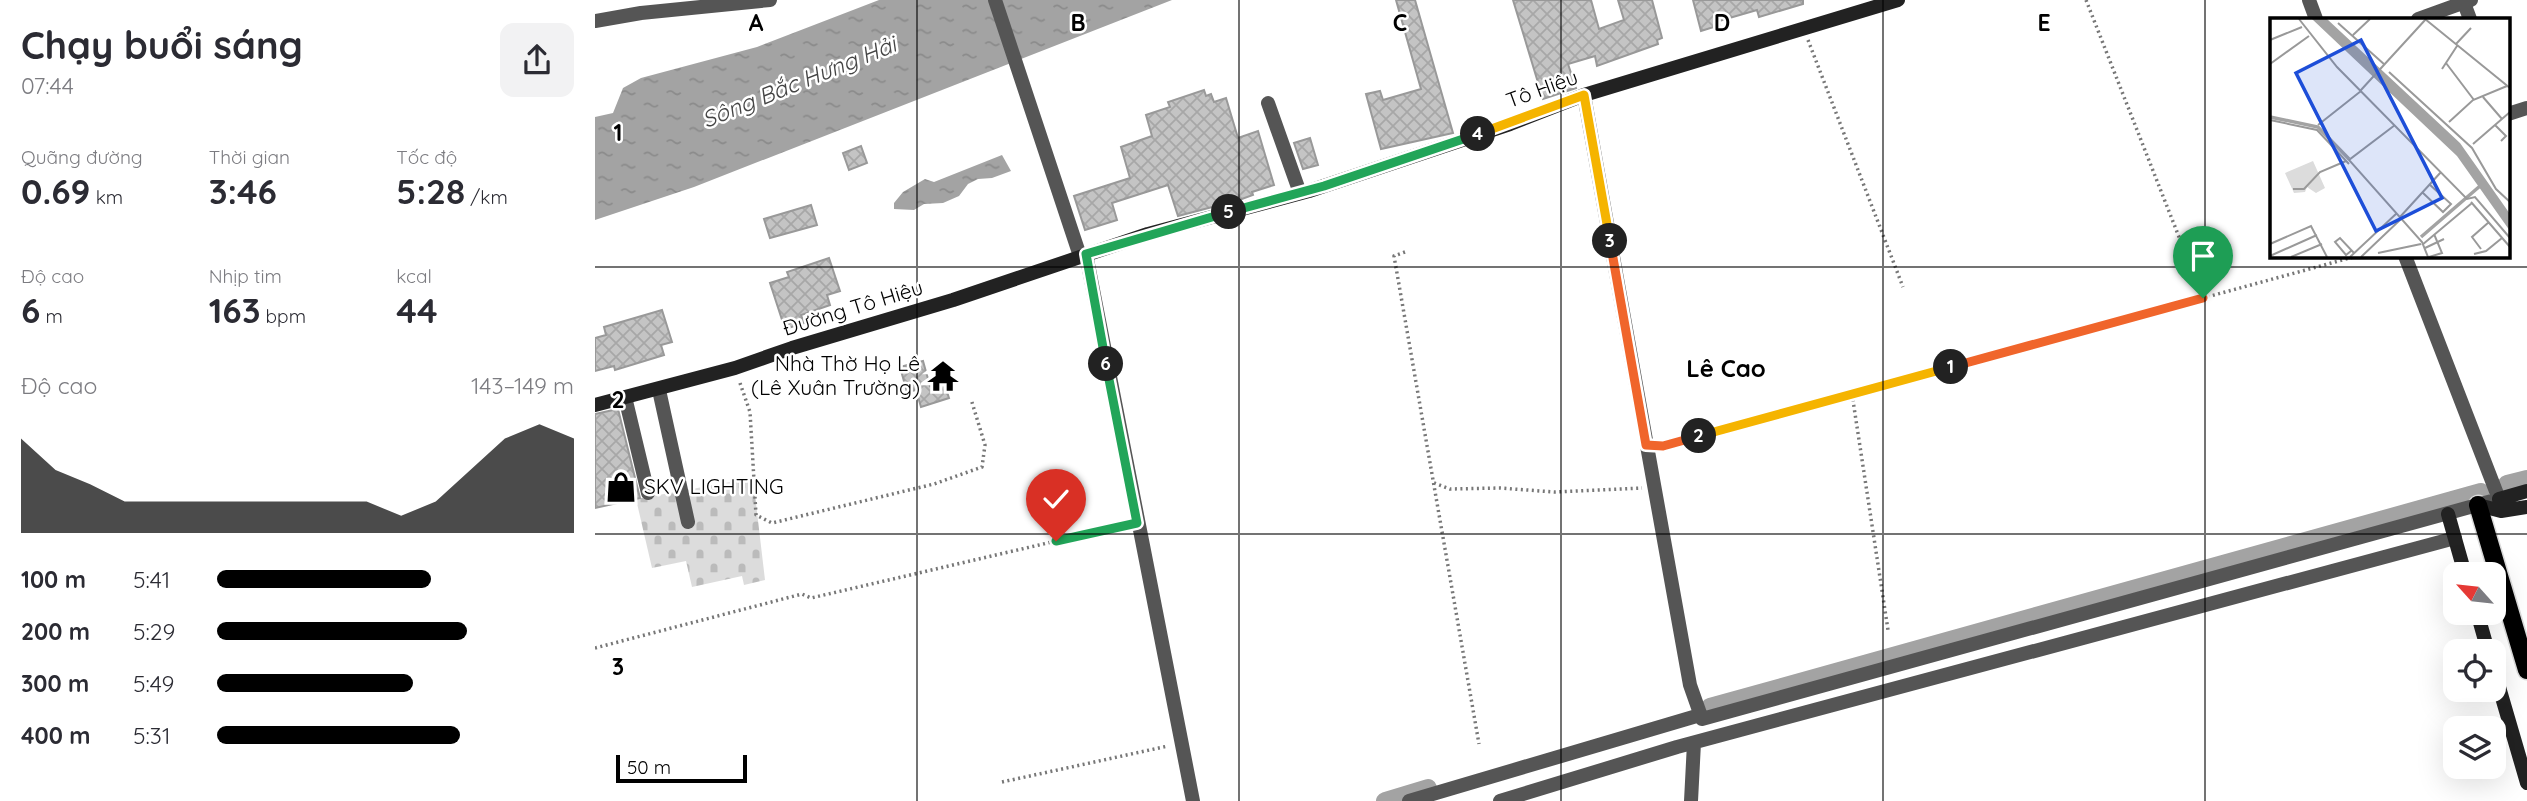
<!DOCTYPE html>
<html lang="vi">
<meta charset="utf-8">
<style>
body{margin:0;font-family:Quicksand,sans-serif;background:#f2f2f3;color:#2b2b33;height:100vh;display:flex;flex-direction:column;font-size:26px;white-space:nowrap}
*{box-sizing:border-box;margin:0}
p{font-size:23px;color:#7c7c81}
.icon{flex:none;width:38px;height:38px;fill:none;stroke:currentColor;stroke-width:2;stroke-linecap:round;stroke-linejoin:round}
.map{position:relative;flex:1;overflow:hidden}
.drawer{display:flex;flex-direction:column;background:#fff;width:595px}
.drawer>*{flex:none}
.needle{width:46px;rotate:297deg}
.tools{position:absolute;left:1848px;top:562px;display:grid;gap:14px}
.tools a{display:grid;place-items:center;width:63px;height:63px;border-radius:14px;background:#fff;box-shadow:0 7px 28px #0002;font-size:35px}
.scale{position:absolute;left:21px;bottom:18px;width:131px;box-sizing:border-box;padding-left:7px;border:4px solid #000;border-top:0;font-size:19px;line-height:24px;white-space:nowrap;color:#000;-webkit-text-stroke:5px #fff;paint-order:stroke}
.pin{position:absolute;display:grid;place-items:center;width:60px;height:60px;color:#fff;margin:-72px -30px;border-radius:50% 50% 50% 0;rotate:-45deg;box-shadow:0 0 7px #0007}
.pin .icon{rotate:45deg}
.km{position:absolute;width:35px;height:35px;margin:-18px;border-radius:50%;background:#222;color:#fff;font-size:19px;line-height:35px;text-align:center}
.round{display:grid;place-items:center;flex:none;width:74px;height:74px;border-radius:14px;background:#f2f2f3}
.overview{display:flex;align-items:center;justify-content:space-between;height:119px;padding:0 21px}
h1{font-size:38px;font-weight:700;line-height:52px}
.metrics{display:grid;grid-template-columns:repeat(3,1fr);gap:10px;height:119px;padding:7px 21px}
.metrics div{display:grid;align-content:center}
.metrics b{font-size:35px;font-weight:700}
.metrics small{font-size:19px;font-weight:400}
.metrics p{font-size:19px}
.chart{height:196px;padding:14px 21px}
.chart p{display:flex;justify-content:space-between}
.chart svg{width:100%;height:126px;margin-top:7px;fill:#000;opacity:.7}
ul{padding:0 21px;list-style:none;font-size:23px}
li{display:grid;grid-template-columns:112px 84px 1fr;align-items:center;height:52px}
li i{height:18px;border-radius:9px;background:#000}
main{display:flex;flex:1;min-height:0}
.map>svg:first-child{display:block}
.cemetery{fill:url(#cemetery-stones)}
.water{fill:url(#water-ripples)}
.lines{fill:none;stroke-linecap:round;stroke-linejoin:round}
.canal{stroke:#a3a3a3;stroke-width:18}
.building{fill:url(#building-cross-hatch);stroke:#999;stroke-width:2}
.primary-casing{stroke:#dbdbdb;stroke-width:21}
.path{stroke:#777;stroke-width:3.5;stroke-dasharray:2 3.5;stroke-linecap:butt}
.street{stroke:#555;stroke-width:14}
.secondary{stroke:#222;stroke-width:14}
.primary{stroke:#000;stroke-width:18}
.split-1-casing{stroke:#fff;stroke-width:14}
.split-2-casing{stroke:#fff;stroke-width:14}
.split-3-casing{stroke:#fff;stroke-width:14}
.split-4-casing{stroke:#fff;stroke-width:14}
.split-5-casing{stroke:#fff;stroke-width:14}
.split-6-casing{stroke:#fff;stroke-width:14}
.split-7-casing{stroke:#fff;stroke-width:14}
.split-1{stroke:#f0652b;stroke-width:9}
.split-2{stroke:#f5b400;stroke-width:9}
.split-3{stroke:#f0652b;stroke-width:9}
.split-4{stroke:#f5b400;stroke-width:9}
.split-5{stroke:#22a559;stroke-width:9}
.split-6{stroke:#22a559;stroke-width:9}
.split-7{stroke:#22a559;stroke-width:9}
.grid{fill:none;stroke:#000;stroke-width:2;stroke-opacity:0.55}
.labels{text-anchor:middle;stroke-width:5;stroke-linejoin:round;paint-order:stroke}
.street-label{font-size:21px;fill:#000;stroke:#fff}
.poi-label{font-size:21px;fill:#000;stroke:#fff;text-anchor:end}
.water-label{font-size:23px;font-style:italic;fill:#444;stroke:#fff}
.quarter-label{font-size:24px;font-weight:bold;fill:#000;stroke:#fff}
.inset-river{fill:none;stroke:#a3a3a3;stroke-width:3.5}
.inset-road{fill:none;stroke:#999;stroke-width:2}
.view{fill:#1d4ed8;fill-opacity:0.15;stroke:#1d4ed8;stroke-width:3.5}
.inset-edge{fill:none;stroke:#000;stroke-width:3.5}
.grid-label{font-size:23px;text-anchor:middle;font-weight:bold;fill:#000;stroke:#fff;stroke-width:5;stroke-linejoin:round;paint-order:stroke}
</style>
<main>
<section class="drawer">
<div class="overview"><div><h1>Chạy buổi sáng</h1><p>07:44</p></div><a class="round"><svg class="icon" aria-label="share" viewBox="0 0 24 24"><path d="M12 15V3M7 8l5-5 5 5M5 13v7h14v-7"/></svg></a></div>
<div class="metrics">
<div><p>Quãng đường</p><b>0.69<small> km</small></b></div>
<div><p>Thời gian</p><b>3:46</b></div>
<div><p>Tốc độ</p><b>5:28<small> /km</small></b></div>
</div>
<div class="metrics">
<div><p>Độ cao</p><b>6<small> m</small></b></div>
<div><p>Nhịp tim</p><b>163<small> bpm</small></b></div>
<div><p>kcal</p><b>44</b></div>
</div>
<div class="chart"><p><span>Độ cao</span>143–149 m</p>
<svg viewBox="0 0 160 44" preserveAspectRatio="none"><path d="M0 44V11L10 22L20 27L30 33L40 33L50 33L60 33L70 33L80 33L90 33L100 33L110 38L120 33L130 22L140 11L150 6L160 11V44z"/></svg>
</div>
<ul>
<li><b>100 m</b>5:41<i style="width:60%"></i></li>
<li><b>200 m</b>5:29<i style="width:70%"></i></li>
<li><b>300 m</b>5:49<i style="width:55%"></i></li>
<li><b>400 m</b>5:31<i style="width:68%"></i></li>
</ul>
</section>
<div class="map">
<svg width="1932" height="801" viewBox="0 0 1932 801">
<defs>
<pattern id="cemetery-stones" width="16" height="16" patternUnits="userSpaceOnUse" patternTransform="scale(1.75)"><rect width="16" height="16" fill="#dcdcdc"/><path d="M2 7V4a2 2 0 0 1 4 0v3zM10 15v-3a2 2 0 0 1 4 0v3z" fill="#bbb"/></pattern>
<pattern id="water-ripples" width="26" height="14" patternUnits="userSpaceOnUse" patternTransform="scale(1.75)"><rect width="26" height="14" fill="#a3a3a3"/><path d="M2 4q2-2 4 0t4 0M15 11q2-2 4 0t4 0" fill="none" stroke="#8b8b8b"/></pattern>
<pattern id="building-cross-hatch" width="8" height="8" patternUnits="userSpaceOnUse" patternTransform="scale(1.75)"><rect width="8" height="8" fill="#c4c4c4"/><path d="M0 0l8 8M0 8l8-8" fill="none" stroke="#a7a7a7"/></pattern>
</defs>
<rect width="100%" height="100%" fill="#fff"/>
<path class="cemetery" d="M158,478L170,580L149,585L147,576L97,587L91,561L57,568L41,499Z"/>
<path class="water" d="M284,0H577L99,187L0,220V117L18,113L28,88L46,78L162,47Z
M407,155L416,171L397,178L383,179L373,184L364,196L348,203L329,204L319,210L299,209V203L308,192L330,179L339,182Z"/>
<g class="lines">
<path class="canal" d="M1912,484L1932,479
M1115,707L1886,492
M790,801L833,788"/>
</g>
<path class="building" d="M801,0H820L858,133L786,149L771,94L785,91L788,100L826,89Z
M918,0H996L1004,29L1029,20L1023,0H1057L1067,38L1062,40L1063,44L1002,66L1000,56L973,64L981,88L948,99Z
M1098,0H1208V4L1164,17L1162,10L1124,21L1125,25L1106,31Z
M609,90L611,96L616,94L619,102L631,98L643,138L663,131L679,185L657,192L658,195L644,200L583,216L573,185L517,203L522,220L490,230L479,196L535,178L526,147L557,136L551,115L575,107L573,102Z
M715,138L723,165L708,169L699,143Z
M266,146L272,163L254,170L248,153Z
M216,205L222,225L175,238L169,219Z
M234,258L245,291L232,295L235,305L206,315L209,323L190,329L175,283L194,277L192,272Z
M67,310L77,342L66,345L69,355L20,370L19,366L0,371V338L11,335L9,327Z
M328,361L335,386L349,382L354,398L326,407L321,390L312,392L305,367Z
M23,409L45,498L0,508V414Z"/>
<g class="lines">
<defs>
<path id="primary" d="M1883,505L1932,670"/>
</defs>
<use href="#primary" class="primary-casing"/>
<path class="path" d="M1491,0L1608,298
M1213,40L1308,287
M810,252L799,256L884,744
M145,383L155,412L161,515L177,523L339,484L387,467L390,445L376,399
M1257,394L1293,630
M1066,446L1762,256
M839,483L855,489L905,488L959,492L1047,488
M0,648L207,594L216,598L530,525
M407,782L573,746"/>
<path class="street" d="M400,0L485,256
M1714,0L1721,19
M1869,3L1875,19
M1823,19L1876,0
M0,21L46,13L175,0
M989,95L1095,685L1107,719L1904,499L1810,256
M673,103L705,193
M1913,114L1932,108
M491,254L598,801
M64,390L93,522
M30,397L53,493
M814,801L1105,715
M905,801L1082,747L1860,538
M1096,801L1099,743"/>
<path class="secondary" d="M0,405L140,368L197,348L358,300L553,234L714,191L915,124L989,95L1303,0
M1904,499L1932,491
M1883,505L1906,511L1932,507
M1853,514L1870,574
M1882,612L1893,651
M1899,670L1932,783"/>
<use href="#primary" class="primary"/>
</g>
<g class="lines">
<defs>
<path id="split-1" d="M1356,367L1608,298"/>
<path id="split-2" d="M1104,436L1356,367"/>
<path id="split-3" d="M1015,241L1051,445L1068,446L1104,436"/>
<path id="split-4" d="M883,134L989,95L1015,241"/>
<path id="split-5" d="M634,212L729,186L883,134"/>
<path id="split-6" d="M511,364L491,254L634,212"/>
<path id="split-7" d="M461,541L542,523L511,364"/>
</defs>
<use href="#split-1" class="split-1-casing"/>
<use href="#split-2" class="split-2-casing"/>
<use href="#split-3" class="split-3-casing"/>
<use href="#split-4" class="split-4-casing"/>
<use href="#split-5" class="split-5-casing"/>
<use href="#split-6" class="split-6-casing"/>
<use href="#split-7" class="split-7-casing"/>
<use href="#split-1" class="split-1"/>
<use href="#split-2" class="split-2"/>
<use href="#split-3" class="split-3"/>
<use href="#split-4" class="split-4"/>
<use href="#split-5" class="split-5"/>
<use href="#split-6" class="split-6"/>
<use href="#split-7" class="split-7"/>
</g>
<path class="grid" d="M322,0V801M644,0V801M966,0V801M1288,0V801M1610,0V801M0,267H1932M0,534H1932"/>
<defs>
<symbol id="temple-bare" viewBox="-9 -9 18 18"><path d="M0-6L5-2H3V0L6.5 2.5H4V6H1.5V3h-3V6H-4V2.5H-6.5L-3 0V-2H-5Z" fill="#000" stroke="#fff" stroke-width="2.5" paint-order="stroke"/></symbol>
<symbol id="shop-bare" viewBox="-9 -9 18 18"><path d="M-5-2.5h2.3a2.7 3.5 0 0 1 5.4 0H5L5.5 6h-11ZM-1.5-2.5h3a1.5 2.3 0 0 0-3 0Z" fill="#000" stroke="#fff" stroke-width="2.5" paint-order="stroke"/></symbol>
</defs>
<g fill-rule="evenodd">
<use href="#temple-bare" x="326" y="354" width="44" height="44"/>
<use href="#shop-bare" x="4" y="465" width="44" height="44"/>
</g>
<g class="labels">
<g class="street-label">
<text transform="translate(947 89) rotate(-20)" y="7">Tô Hiệu</text>
<text transform="translate(258 308) rotate(-17)" y="7">Đường Tô Hiệu</text>
</g>
<g class="poi-label">
<text x="325" y="371">Nhà Thờ Họ Lê<tspan x="325" dy="24">(Lê Xuân Trường)</tspan></text>
<text x="49" y="494" text-anchor="start">SKV LIGHTING</text>
</g>
<g class="water-label">
<text transform="translate(204 82) rotate(-22)" y="8">Sông Bắc Hưng Hải</text>
</g>
<g class="quarter-label">
<text x="1131" y="377">Lê Cao</text>
</g>
</g>
<g transform="translate(1675 18)">
<rect width="240" height="240" fill="#fff"/>
<path d="M43,143L55,170L46,175L37,169L35,174L24,175L15,155Z" fill="#dcdcdc"/>
<path d="M42,1H57L190,125L240,196V213L187,138Z" fill="#a3a3a3"/>
<path class="inset-river" d="M0,99L48,109L79,141M151,219L210,168"/>
<path class="inset-road" d="M29,1L67,49L197,181L205,179L240,220M155,1L240,70M68,5L115,47M83,17L100,1M0,22L32,9M186,26L201,10M176,45L204,82M0,46L39,18M172,51L187,28M119,54L202,130L226,171L240,184M91,72L156,1M213,79L232,101M0,102L47,112L79,146M179,104L203,82L237,68M48,107L91,73M125,107L79,142L152,224L158,239M225,107L236,118L231,123M203,126L240,94M23,171H34L50,154L76,143M152,174L173,194L181,186L159,166M201,184L240,229M130,199L171,154M0,226L41,208L57,239M152,227L202,185M155,230L174,221M211,231L202,219L219,204M81,233L76,237L65,224L70,220L84,235M108,235L151,226M204,236L216,233L232,220M0,238L47,217M21,239L52,226M80,239L127,195M91,239L131,201M159,239L172,235L164,216"/>
<path class="view" d="M91,22L172,180L106,213L26,55Z"/>
<rect width="240" height="240" class="inset-edge"/>
</g>
<g class="grid-label">
<text x="161" y="31">A</text>
<text x="483" y="31">B</text>
<text x="805" y="31">C</text>
<text x="1127" y="31">D</text>
<text x="1449" y="31">E</text>
<text x="23" y="141">1</text>
<text x="23" y="408">2</text>
<text x="23" y="675">3</text>
</g>
</svg>
<div class="tools">
<a><svg class="needle" viewBox="-14 -14 28 28"><path d="M0-13l5 13h-10z" fill="#e53935"/><path d="M0 13l5-13h-10z" fill="#7c7c81"/></svg></a>
<a><svg class="icon" aria-label="locate" viewBox="0 0 24 24"><circle cx="12" cy="12" r="6"/><path d="M12 2v4M12 18v4M2 12h4M18 12h4"/></svg></a>
<a><svg class="icon" aria-label="layers" viewBox="0 0 24 24"><path d="M12 4l9 5-9 5-9-5zM3 14l9 5 9-5"/></svg></a>
</div>
<div class="scale">50 m</div>
<div class="pin" style="left:1608px;top:298px;background:#1e9e55"><svg class="icon" aria-label="arrive" viewBox="0 0 24 24"><path d="M6 21V4h12l-3 4 3 4H6"/></svg></div>
<div class="pin" style="left:461px;top:541px;background:#d93025"><svg class="icon" aria-label="check" viewBox="0 0 24 24"><path d="M5 12l5 5 9-10"/></svg></div>
<b class="km" style="left:1356px;top:367px">1</b>
<b class="km" style="left:1104px;top:436px">2</b>
<b class="km" style="left:1015px;top:241px">3</b>
<b class="km" style="left:883px;top:134px">4</b>
<b class="km" style="left:634px;top:212px">5</b>
<b class="km" style="left:511px;top:364px">6</b>
</div>
</main>
